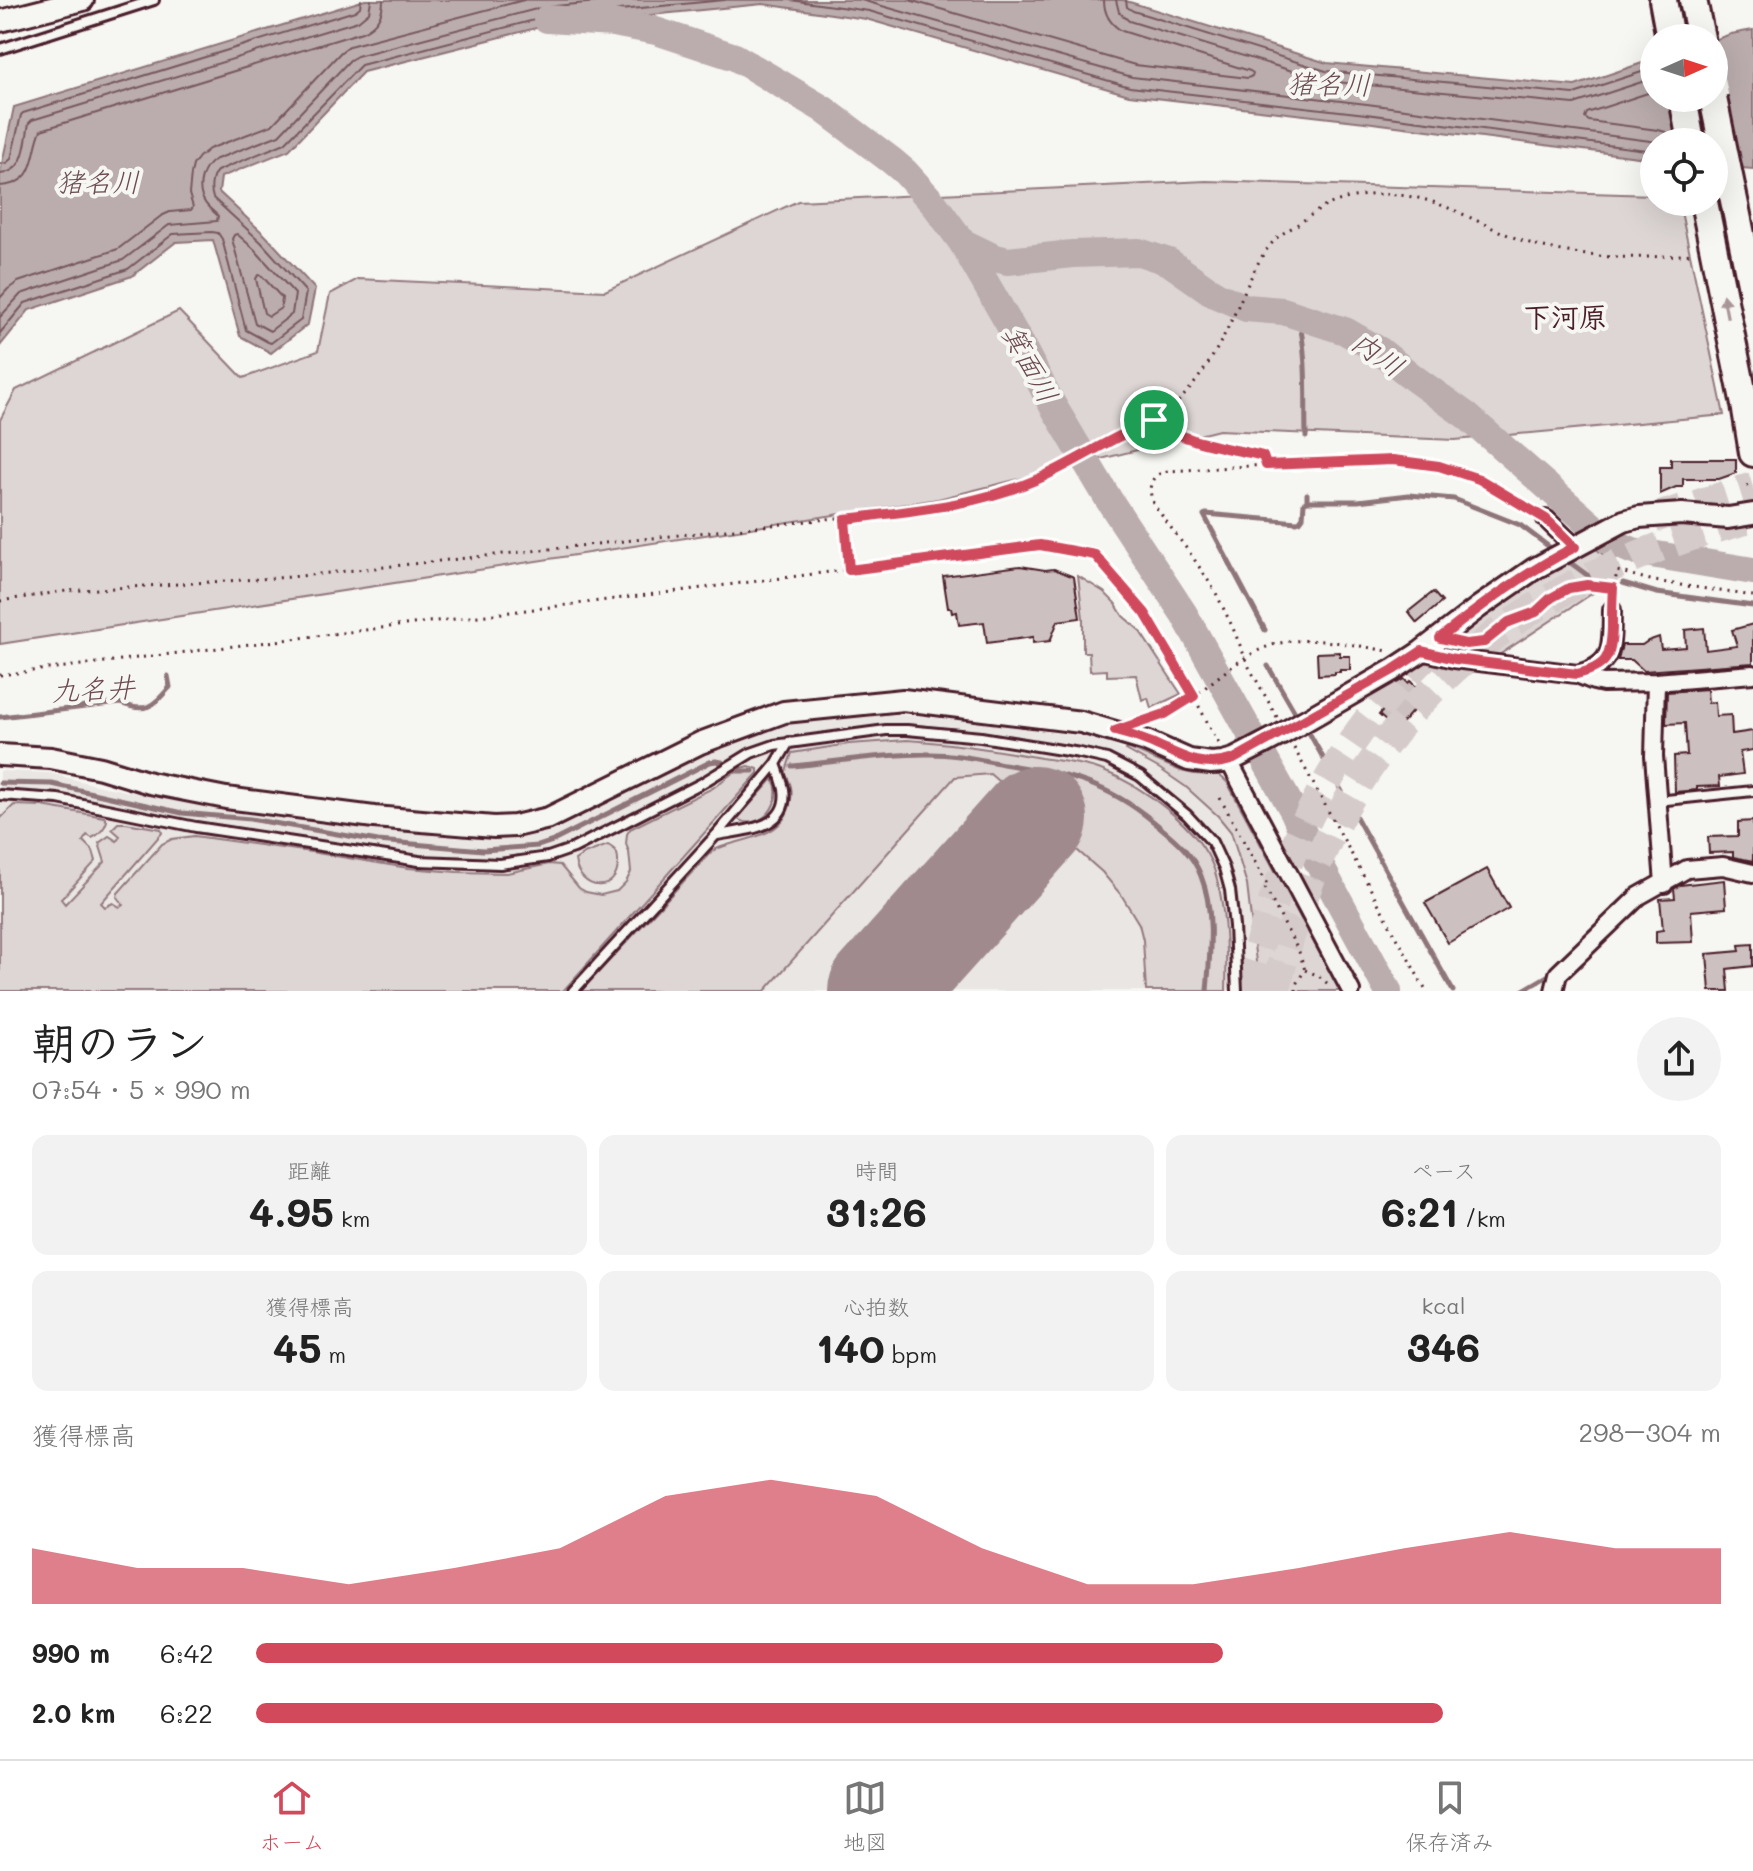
<!DOCTYPE html>
<html lang="ja">
<meta charset="utf-8">
<style>
body{margin:0;font-family:Mali,"Klee One",sans-serif;background:#f2f2f2;color:#222;height:100vh;display:flex;flex-direction:column;font-size:30px;white-space:nowrap}
*{box-sizing:border-box;margin:0}
p{font-size:26px;color:#767676}
.icon{flex:none;width:44px;height:44px;fill:none;stroke:currentColor;stroke-width:2;stroke-linecap:round;stroke-linejoin:round}
.map{position:relative;height:991px;overflow:hidden}
.drawer{display:flex;flex-direction:column;background:#fff;flex:1}
.drawer>*{flex:none}
.needle{width:52px;rotate:87deg}
.tools{position:absolute;left:1640px;top:24px;display:grid;gap:16px}
.tools a{display:grid;place-items:center;width:88px;height:88px;border-radius:50%;background:#fff;box-shadow:0 8px 32px #0002;font-size:40px}
.pin{position:absolute;display:grid;place-items:center;width:68px;height:68px;color:#fff;margin:-34px;border:4px solid #fff;border-radius:50%;box-shadow:0 2px 8px #0007}
.round{display:grid;place-items:center;flex:none;width:84px;height:84px;border-radius:42px;background:#f2f2f2}
.head{display:flex;align-items:center;justify-content:space-between;height:136px;padding:0 32px}
h1{font-size:44px;font-weight:800;line-height:60px}
.metrics{display:grid;grid-template-columns:repeat(3,1fr);gap:12px;height:136px;padding:8px 32px}
.metrics div{display:grid;align-content:center;border-radius:16px;background:#f2f2f2;text-align:center}
.metrics b{font-size:40px;font-weight:800}
.metrics small{font-size:22px;font-weight:400}
.metrics p{font-size:22px}
.chart{height:224px;padding:16px 32px}
.chart p{display:flex;justify-content:space-between}
.chart svg{width:100%;height:144px;margin-top:8px;fill:#d1495b;opacity:.7}
ul{padding:0 32px;list-style:none;font-size:26px}
li{display:grid;grid-template-columns:128px 96px 1fr;align-items:center;height:60px}
li i{height:20px;border-radius:10px;background:#d1495b}
.tabs{display:flex;justify-content:space-around;align-items:center;height:112px;border-top:2px solid #e0e0e0;background:#fff;font-size:22px;color:#767676}
.tabs a{display:grid;justify-items:center;gap:4px}
.tabs .current{color:#d1495b}
.map>svg:first-child{display:block}
.built{fill:#e9e6e3}
.green{fill:#ddd6d5;stroke:#947a80;stroke-width:2}
.water{fill:#bbadae;stroke:#8e747a;stroke-width:2}
.pier{fill:#f6f6f2}
.lines{fill:none;stroke-linecap:round;stroke-linejoin:round}
.shore{stroke:#77585f;stroke-width:2}
.stream{stroke:#8e747a;stroke-width:5}
.river{stroke:#bbadae;stroke-width:28}
.runway{stroke:#a08a8e;stroke-width:106}
.building{fill:#ccc1c0;stroke:#4a1f2b;stroke-width:2}
.motorway-tunnel{stroke:#d4cbca;stroke-width:30;stroke-dasharray:30 15;stroke-linecap:butt}
.service-casing{stroke:#4a1f2b;stroke-width:14}
.minor-casing{stroke:#4a1f2b;stroke-width:22}
.tertiary-casing{stroke:#4a1f2b;stroke-width:26}
.trunk-casing{stroke:#4a1f2b;stroke-width:32}
.path{stroke:#4a1f2b;stroke-width:3;stroke-dasharray:2 6;stroke-linecap:butt}
.service{stroke:#f6f6f2;stroke-width:8}
.minor{stroke:#f6f6f2;stroke-width:16}
.tertiary{stroke:#f6f6f2;stroke-width:20}
.trunk{stroke:#f6f6f2;stroke-width:26}
.trunk-bridge-casing{stroke:#4a1f2b;stroke-width:32;stroke-linecap:butt}
.trunk-bridge{stroke:#f6f6f2;stroke-width:26}
.oneway{fill:#a99598}
.route-casing{stroke:#fff;stroke-width:16}
.route{stroke:#d1495b;stroke-width:10}
.labels{text-anchor:middle;stroke-width:8;stroke-linejoin:round;paint-order:stroke}
.water-label{font-size:28px;font-style:italic;fill:#6c4a52;stroke:#f6f6f2}
.neighbourhood-label{font-size:28px;font-weight:bold;fill:#4a1f2b;stroke:#f6f6f2}
</style>
<div class="map">
<svg width="1753" height="991" viewBox="0 0 1753 991">
<rect width="100%" height="100%" fill="#f6f6f2"/>
<filter id="ink" filterUnits="userSpaceOnUse"><feTurbulence type="fractalNoise" baseFrequency=".0125" numOctaves="2"/><feDisplacementMap in="SourceGraphic" scale="16" xChannelSelector="R" yChannelSelector="G"/><feConvolveMatrix kernelMatrix="1 2 1 2 8 2 1 2 1" color-interpolation-filters="sRGB"/></filter>
<g filter="url(#ink)">
<path class="built" d="M878,713L973,721L1100,739L1160,769L1185,787L1217,816L1230,833L1247,885L1255,961L1252,987L1258,989L1257,991H0V771L49,773L100,786L180,802L311,817L373,829L459,838L517,839L550,830L635,786L729,740L780,725Z"/>
<path class="green" d="M1206,181L1654,195V202H1679L1724,415L1455,440L1219,430L938,499L0,644V420L16,390L179,311L243,378L318,351L330,294L358,279L605,291L798,201Z
M1595,548L1605,556L1606,587L1596,588V591L1499,655L1464,651L1463,631L1519,590L1554,568Z
M1078,576L1104,592L1115,603L1123,616L1139,630L1181,694L1151,708L1148,698L1142,700L1136,675L1107,676V670L1090,671L1089,652H1083V618Z
M907,740C952,743 997,750 1041,758C1061,761 1082,763 1101,770C1142,785 1199,827 1214,869C1226,905 1227,954 1226,991H1146L1143,940L1139,924L1122,896L1102,872L990,774L955,777L765,991H581L712,851C739,837 782,841 790,804C793,792 792,784 785,774L792,753L849,744Z
M1128,748L1181,771L1194,774L1219,775L1227,782L1340,991H1258V989L1252,986L1256,962L1247,885L1231,832L1218,816L1186,787L1160,769L1126,750Z
M749,766L758,769V773L563,991H0V819L14,805L42,806L104,817L107,821C105,828 99,835 92,838L87,835L83,841L93,851L96,861L61,899L65,904L105,862L99,843L109,836L117,841L120,836L112,829L118,823H126L161,829L162,833L101,903L105,907L113,903L120,907L123,905L117,897L118,893L162,844L172,839L194,836L311,852L408,868L457,872L507,873L549,864L560,865L579,888L586,892L601,895L617,891L626,882L631,872L629,852L626,844L627,834L630,829L713,788L738,769Z
M773,779C785,801 762,833 737,819Z
M608,845C615,849 618,852 618,861C619,895 579,892 575,860L584,854Z"/>
<path class="water" d="M365,0H1123L1327,63L1575,86L1654,59V98H1714V40L1731,34L1753,30V169L1714,166V142H1654V159L1365,122L1129,95L866,19L763,4L548,25L363,72L289,150L221,177L219,192L266,236L315,289L308,324L271,353L240,336L213,240L176,242L132,276L29,310L0,346V173L14,107Z"/>
<path class="pier" d="M1716,35L1744,172L1719,170L1714,98V38H1710Z"/>
<g class="lines">
<path class="shore" d="M790,0L869,11L1130,87L1366,114L1654,151
M861,0L1132,77L1367,104L1658,142
M909,0L1135,65L1248,78L1252,76L1253,73L1250,71L1122,31C1110,24 1104,14 1104,0
M1116,0L1119,12L1129,21L1325,81L1574,104L1654,78
M1126,0L1127,7L1133,11L1326,71L1574,94L1654,68
M1654,91L1587,113L1585,118L1589,121L1658,130L1666,132L1675,139
M0,164L6,163L11,159L21,115L23,113L355,11L360,7L361,0
M0,174C26,172 25,143 29,123L32,120L358,21L369,12L371,0
M0,186C38,184 30,155 41,130L362,32C376,26 383,15 383,0
M237,234L254,249L295,294L292,314L270,331L255,323L232,239L234,235Z
M258,275L262,276L282,298L281,308L269,316L264,313L256,279Z
M0,298L8,289L18,282L118,249L161,216L170,212L191,210L193,207L189,194L191,174L193,165L199,157L209,149L272,125L341,52L349,46L524,0
M0,317L21,294L123,260L169,225L217,221L218,216C213,211 207,207 204,201C196,188 202,168 214,160L279,135L350,60L357,56L544,7L619,0
M0,333L25,303L128,269L173,234L212,232L218,233L222,239L246,330L268,342L271,343L301,320L306,292L261,242L213,198C210,190 211,177 217,171L285,143L361,65L546,17L725,0"/>
<path class="stream" d="M1298,316C1308,355 1305,397 1306,437
M1307,494V501H1358L1409,495L1454,499L1520,525L1552,549
M1568,561L1587,575L1607,578
M1623,583L1657,593L1753,606
M1265,630L1204,515L1206,514L1297,522L1300,521L1303,517L1304,503L1307,501
M1268,666L1296,714
M0,717L120,703C147,714 153,706 170,687L168,676
M1307,729L1453,991
M792,766C836,762 881,754 925,754C951,753 977,759 1003,764C1066,775 1103,780 1154,822C1173,838 1192,852 1201,876C1215,911 1210,954 1207,991
M737,771H753
M0,783L52,784L182,813L250,819L378,841L483,850L538,846L553,841L710,762L716,761L722,762
M1522,991L1551,974"/>
<path class="river" d="M547,19L613,23L656,31L735,57L823,109L892,161L905,172L935,205L962,242L1020,343L1049,399L1109,500L1184,614L1294,812L1306,840L1388,991
M962,242L995,258L1008,261L1072,254L1139,252L1169,262L1216,295L1237,304L1246,308L1283,311L1345,331L1380,351L1415,379L1467,416L1608,540L1633,551L1753,571"/>
<path class="runway" d="M881,991L1035,819"/>
</g>
<path class="building" d="M1671,459H1736V473L1719,479H1683V487H1676L1660,494V467H1671Z
M1020,566L1045,570L1054,569L1074,577L1080,618L1058,621L1050,641L1033,643V637L987,643L984,622L959,625L957,612L952,613L951,608H948L943,576Z
M1433,592L1442,602L1417,623L1408,612Z
M1753,624V663L1644,671L1632,660H1618L1622,645H1642L1648,641L1659,637L1661,649L1686,647L1685,630L1704,628L1706,650L1737,646L1732,630Z
M1340,652V656H1350V670H1340V672H1335V674L1318,675L1317,653Z
M1404,679L1408,683L1410,681L1426,696L1396,730L1379,715L1395,697L1388,691L1395,684Z
M1707,689L1708,703L1715,702L1716,716L1731,715L1732,734L1753,731V750L1740,752L1743,774L1719,777L1720,786L1697,787V790L1675,792L1674,756L1687,755L1685,723L1666,724L1667,692Z
M1753,821V861L1733,857V852L1709,853L1708,837L1738,836V822Z
M1487,869L1509,908L1448,943L1425,903Z
M1724,880L1726,908L1691,911L1693,942L1656,943V931L1663,930L1660,899L1675,898L1674,889L1680,885Z
M1753,944V966L1727,969L1729,991H1710L1707,954L1740,951L1739,945Z"/>
<g class="lines">
<path class="motorway-tunnel" d="M1654,518L1753,487
M1247,991C1279,859 1335,736 1438,644
M1275,991C1338,729 1494,585 1753,518"/>
<defs>
<path id="service" d="M0,49L154,0
M0,795L58,799L196,827L419,861L500,864L548,857L574,848L702,783L751,753L774,745L886,730H907L981,737L1080,753L1107,759L1140,776L1187,815L1212,842L1224,868L1230,890L1234,926L1237,991
M1657,801L1753,791
M717,835C744,830 790,829 784,789C782,781 779,772 776,764
M573,991L716,835L776,764L789,742"/>
<path id="minor" d="M1546,519L1575,547
M1422,651L1455,659L1577,674C1616,665 1611,644 1612,610
M1577,674L1594,681L1603,683L1656,682L1753,674
M1656,682L1654,756L1664,884
M1229,761L1351,991
M1554,991L1558,974L1639,896L1687,869L1723,866L1753,873"/>
<path id="tertiary" d="M0,21L83,0
M0,755L51,758L101,768L150,783L226,798L374,817L494,827L515,826L549,818L700,743L784,712L903,700L1081,722L1146,741L1189,760L1211,763L1223,762L1234,759L1282,734L1393,670L1422,651L1479,607L1534,569L1624,521L1639,517L1682,514L1728,518L1753,514"/>
<path id="trunk" d="M1663,0L1670,38
M1693,0L1701,38
M1683,98L1691,142
M1746,410L1753,453"/>
</defs>
<use href="#service" class="service-casing"/>
<use href="#minor" class="minor-casing"/>
<use href="#tertiary" class="tertiary-casing"/>
<use href="#trunk" class="trunk-casing"/>
<path class="path" d="M1266,465C1336,461 1409,452 1476,478C1496,486 1516,501 1535,512
M1747,486L1751,485
M845,519L849,570
M1613,594L1617,571L1654,581L1753,596
M0,601L66,591L291,577L948,506L997,495L1037,479L1154,420
M1468,643L1484,642L1509,622L1536,612L1551,598L1569,588L1587,585L1613,588
M0,675C347,632 694,590 1040,545L1095,555L1145,613L1188,686L1219,744
M1277,717L1249,667L1232,626L1215,591L1192,556L1154,505C1147,488 1149,475 1168,471L1266,465L1263,456C1226,447 1185,443 1154,420C1195,397 1223,341 1241,299C1251,278 1260,253 1278,237C1284,232 1292,228 1298,224C1307,218 1315,212 1324,207C1357,190 1407,191 1441,205C1473,217 1504,236 1536,245C1593,260 1634,259 1692,254
M1143,722C1161,716 1178,709 1193,697C1218,678 1245,652 1276,644C1310,635 1354,645 1388,651
M1294,748L1426,991
M1220,798L1267,884L1264,886L1299,952L1305,970
M1305,970L1319,976L1329,985
M1296,991V984L1305,970"/>
<use href="#service" class="service"/>
<use href="#minor" class="minor"/>
<use href="#tertiary" class="tertiary"/>
<use href="#trunk" class="trunk"/>
<defs>
<path id="trunk-bridge" d="M1713,98L1753,293
M1704,202L1746,410"/>
</defs>
<use href="#trunk-bridge" class="trunk-bridge-casing"/>
<use href="#trunk-bridge" class="trunk-bridge"/>
</g>
<defs><path id="oneway-solid" d="M-6-.8H1V-3.2L6.5 0L1 3.2V.8H-6Z" transform="scale(2)"/></defs>
<use class="oneway" href="#oneway-solid" transform="translate(1725 306) rotate(-101)"/>
</g>
<g class="lines" filter="url(#ink)">
<defs>
<path id="route" d="M1154,420C1185,444 1226,447 1263,456L1266,465L1393,460L1439,466L1479,479L1546,519L1575,547C1526,572 1483,604 1440,638L1466,644L1484,642L1509,622L1536,612L1551,598L1569,588L1587,585L1613,588C1612,601 1612,614 1612,628C1611,657 1607,667 1577,674L1455,659L1422,651L1393,670L1234,759C1202,770 1181,756 1152,743C1140,738 1128,734 1115,731L1165,714L1194,696L1145,613L1095,555L1040,545L849,570L845,519C910,511 976,506 1038,479C1077,461 1114,436 1154,420Z"/>
</defs>
<use href="#route" class="route-casing"/>
<use href="#route" class="route"/>
</g>
<g class="labels">
<g class="water-label">
<text transform="translate(1329 84) rotate(1)" y="10">猪名川</text>
<text x="98" y="192">猪名川</text>
<text transform="translate(1378 354) rotate(35)" y="10">内川</text>
<text transform="translate(1030 364) rotate(61)" y="10">箕面川</text>
<text transform="translate(93 689) rotate(-3)" y="10">九名井</text>
</g>
<g class="neighbourhood-label">
<text x="1565" y="327">下河原</text>
</g>
</g>
</svg>
<div class="tools">
<a><svg class="needle" viewBox="-14 -14 28 28"><path d="M0-13l5 13h-10z" fill="#e53935"/><path d="M0 13l5-13h-10z" fill="#767676"/></svg></a>
<a><svg class="icon" aria-label="locate" viewBox="0 0 24 24"><circle cx="12" cy="12" r="6"/><path d="M12 2v4M12 18v4M2 12h4M18 12h4"/></svg></a>
</div>
<div class="pin" style="left:1154px;top:420px;background:#1e9e55"><svg class="icon" aria-label="arrive" viewBox="0 0 24 24"><path d="M6 21V4h12l-3 4 3 4H6"/></svg></div>
</div>
<section class="drawer">
<div class="head"><div><h1>朝のラン</h1><p>07:54 · 5 × 990 m</p></div><a class="round"><svg class="icon" aria-label="share" viewBox="0 0 24 24"><path d="M12 15V3M7 8l5-5 5 5M5 13v7h14v-7"/></svg></a></div>
<div class="metrics">
<div><p>距離</p><b>4.95<small> km</small></b></div>
<div><p>時間</p><b>31:26</b></div>
<div><p>ペース</p><b>6:21<small> /km</small></b></div>
</div>
<div class="metrics">
<div><p>獲得標高</p><b>45<small> m</small></b></div>
<div><p>心拍数</p><b>140<small> bpm</small></b></div>
<div><p>kcal</p><b>346</b></div>
</div>
<div class="chart"><p><span>獲得標高</span>298–304 m</p>
<svg viewBox="0 0 160 44" preserveAspectRatio="none"><path d="M0 44V27L10 33L20 33L30 38L40 33L50 27L60 11L70 6L80 11L90 27L100 38L110 38L120 33L130 27L140 22L150 27L160 27V44z"/></svg>
</div>
<ul>
<li><b>990 m</b>6:42<i style="width:66%"></i></li>
<li><b>2.0 km</b>6:22<i style="width:81%"></i></li>
</ul>
</section>
<nav class="tabs">
<a class="current"><svg class="icon" aria-label="home" viewBox="0 0 24 24"><path d="M3 11l9-7 9 7M6 9v11h12V9"/></svg>ホーム</a>
<a><svg class="icon" aria-label="map" viewBox="0 0 24 24"><path d="M3 6l6-2 6 2 6-2v14l-6 2-6-2-6 2zM9 4v14M15 6v14"/></svg>地図</a>
<a><svg class="icon" aria-label="saved" viewBox="0 0 24 24"><path d="M7 4h10v16l-5-4-5 4z"/></svg>保存済み</a>
</nav>
